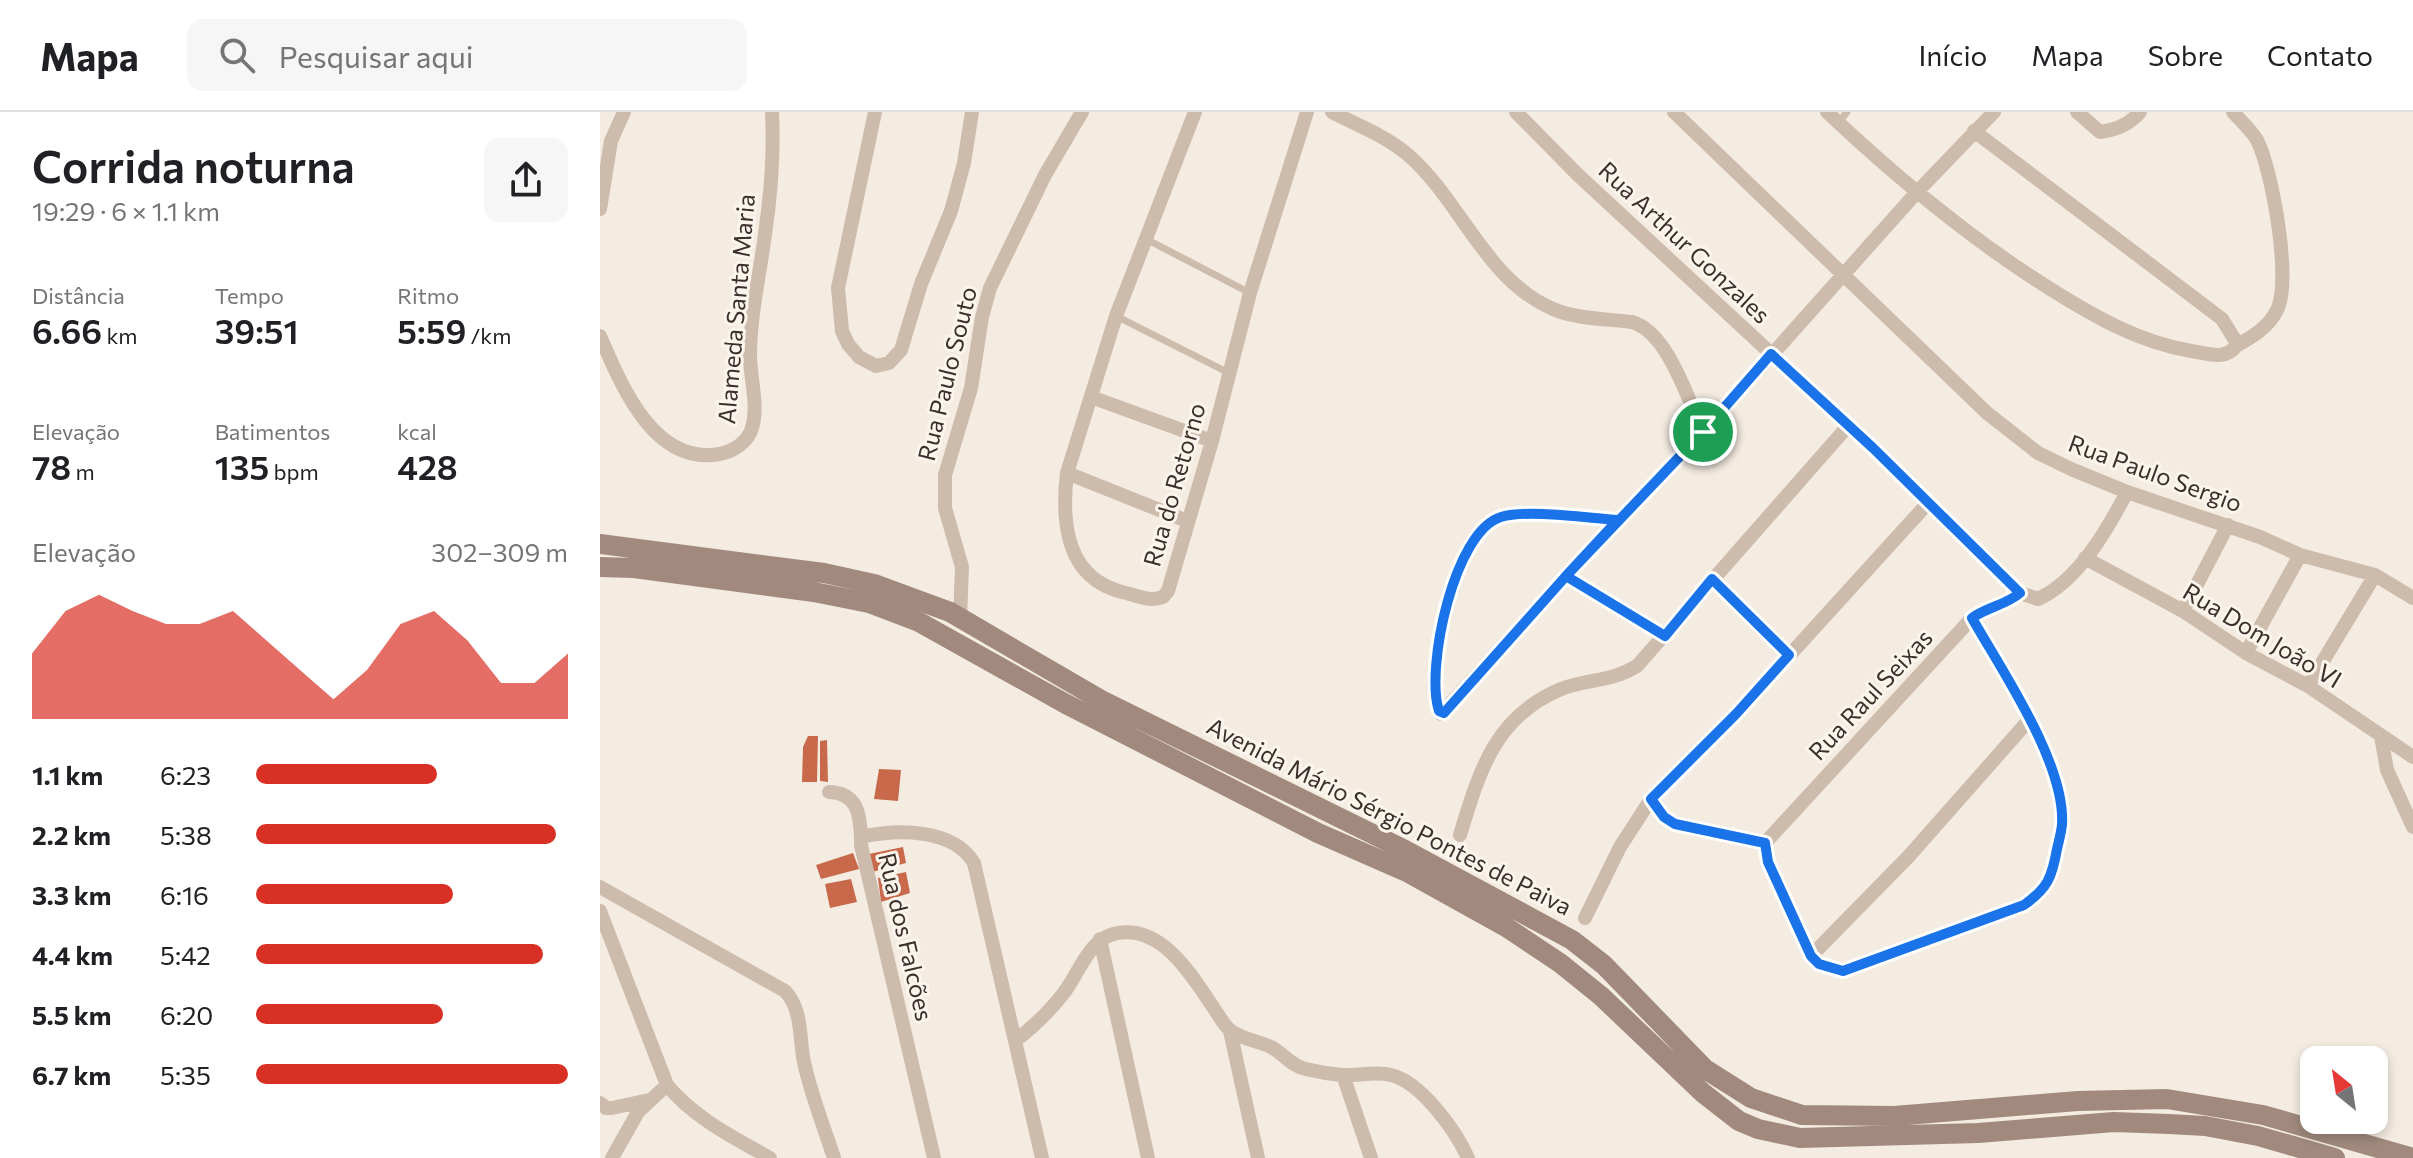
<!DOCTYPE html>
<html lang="pt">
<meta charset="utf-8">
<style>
body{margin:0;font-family:Commissioner,sans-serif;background:#f6f6f6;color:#202124;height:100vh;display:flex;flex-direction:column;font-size:30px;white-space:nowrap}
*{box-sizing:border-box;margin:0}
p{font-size:26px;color:#757577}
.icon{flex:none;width:44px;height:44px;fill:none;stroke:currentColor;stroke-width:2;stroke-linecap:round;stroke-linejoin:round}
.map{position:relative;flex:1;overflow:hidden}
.side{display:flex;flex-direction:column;background:#fff;width:600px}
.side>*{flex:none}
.needle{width:52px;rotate:330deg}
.tools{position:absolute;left:1700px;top:934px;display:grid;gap:16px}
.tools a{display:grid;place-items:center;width:88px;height:88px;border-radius:16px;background:#fff;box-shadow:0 4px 12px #0003;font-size:40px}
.pin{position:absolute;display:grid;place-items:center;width:68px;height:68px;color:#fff;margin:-34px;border:4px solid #fff;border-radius:50%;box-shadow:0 2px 8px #0007}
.round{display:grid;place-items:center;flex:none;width:84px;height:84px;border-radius:16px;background:#f6f6f6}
.summary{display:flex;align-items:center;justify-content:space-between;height:136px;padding:0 32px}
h1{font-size:44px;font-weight:600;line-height:60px}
.stats{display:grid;grid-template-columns:repeat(3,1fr);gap:12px;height:136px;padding:8px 32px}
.stats div{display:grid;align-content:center}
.stats b{font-size:34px;font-weight:600}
.stats small{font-size:22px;font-weight:400}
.stats p{font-size:22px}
.chart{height:224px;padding:16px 32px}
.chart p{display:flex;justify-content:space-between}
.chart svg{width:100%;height:144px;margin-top:8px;fill:#d93025;opacity:.7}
ul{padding:0 32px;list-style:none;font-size:26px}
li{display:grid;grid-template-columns:128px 96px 1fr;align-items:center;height:60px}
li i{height:20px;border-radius:10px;background:#d93025}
header{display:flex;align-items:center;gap:48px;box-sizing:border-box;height:112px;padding:0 40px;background:#fff;border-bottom:2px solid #e0e0e0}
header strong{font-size:38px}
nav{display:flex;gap:44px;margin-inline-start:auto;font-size:28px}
.search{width:560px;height:72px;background:#f6f6f6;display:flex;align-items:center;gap:20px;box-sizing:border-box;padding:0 28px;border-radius:16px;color:#757577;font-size:30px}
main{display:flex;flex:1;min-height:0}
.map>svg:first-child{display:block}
.building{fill:#c8694b}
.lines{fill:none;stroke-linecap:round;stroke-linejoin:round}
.service{stroke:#cdbbac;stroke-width:7}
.minor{stroke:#cdbbac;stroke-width:14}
.secondary{stroke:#a18a7d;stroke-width:20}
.route-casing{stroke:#fff;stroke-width:16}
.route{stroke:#1a73e8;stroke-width:10}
.labels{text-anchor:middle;stroke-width:6;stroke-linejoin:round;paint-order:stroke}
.street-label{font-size:24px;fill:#3b302b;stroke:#fbf5ee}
</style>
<header>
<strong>Mapa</strong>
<div class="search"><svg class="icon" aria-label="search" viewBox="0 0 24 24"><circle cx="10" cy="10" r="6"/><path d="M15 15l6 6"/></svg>Pesquisar aqui</div>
<nav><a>Início</a><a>Mapa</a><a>Sobre</a><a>Contato</a></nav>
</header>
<main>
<section class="side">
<div class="summary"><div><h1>Corrida noturna</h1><p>19:29 · 6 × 1.1 km</p></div><a class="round"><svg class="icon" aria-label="share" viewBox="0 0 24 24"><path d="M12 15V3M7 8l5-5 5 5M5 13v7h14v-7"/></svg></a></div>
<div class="stats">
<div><p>Distância</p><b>6.66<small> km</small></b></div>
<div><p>Tempo</p><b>39:51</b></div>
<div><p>Ritmo</p><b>5:59<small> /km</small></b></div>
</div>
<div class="stats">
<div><p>Elevação</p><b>78<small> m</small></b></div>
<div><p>Batimentos</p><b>135<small> bpm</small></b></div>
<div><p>kcal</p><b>428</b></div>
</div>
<div class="chart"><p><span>Elevação</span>302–309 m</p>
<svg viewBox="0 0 160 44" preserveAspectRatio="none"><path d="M0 44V24L10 11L20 6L30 11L40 15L50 15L60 11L70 20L80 29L90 38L100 29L110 15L120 11L130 20L140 33L150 33L160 24V44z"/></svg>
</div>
<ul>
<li><b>1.1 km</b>6:23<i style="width:58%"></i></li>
<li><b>2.2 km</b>5:38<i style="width:96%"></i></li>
<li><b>3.3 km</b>6:16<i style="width:63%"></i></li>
<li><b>4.4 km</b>5:42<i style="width:92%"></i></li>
<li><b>5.5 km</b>6:20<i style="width:60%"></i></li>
<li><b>6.7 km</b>5:35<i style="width:100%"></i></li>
</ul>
</section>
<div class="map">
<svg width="1813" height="1046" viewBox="0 0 1813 1046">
<rect width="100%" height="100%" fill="#f4ebe1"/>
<path class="building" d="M208,624H218L217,670H202L203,635Z
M227,628L228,670L220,669V629Z
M279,657L301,658L298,689L274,687Z
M303,735L306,751L272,760L269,742Z
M253,741L259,757L221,767L216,753Z
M306,760L310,781L281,790L278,766Z
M251,767L257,790L230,796L225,772Z"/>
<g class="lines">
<path class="service" d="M1238,11L1247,0
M546,127L650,181
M516,204L629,261"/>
<path class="minor" d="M275,0L238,176L242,219L248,232L259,245L276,254L289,251L301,238L321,172L351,99L364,51L372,0
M595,0L516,204L467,361C461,412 466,468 526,481C539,484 550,490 563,485L568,479L612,329L650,181L707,0
M732,0C757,13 786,24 807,42C861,88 885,168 953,197C976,207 1007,207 1032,210C1068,220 1088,288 1103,320
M916,0L977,62L1273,336L1420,481L1438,487C1478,469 1507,418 1527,380
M1074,0L1387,301L1438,341L1471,357L1527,380L1660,425L1700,443L1775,463L1813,486
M1227,0C1297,66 1370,127 1452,178C1497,206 1539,230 1591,239C1608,241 1625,249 1636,234L1635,228L1622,207L1374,19
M1477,0L1500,20C1516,18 1530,12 1540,0
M1633,0C1641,9 1651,18 1657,28C1672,57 1692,169 1677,198C1669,215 1652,225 1636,234
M0,97L11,29L24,0
M0,224C21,272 53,354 120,342C134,339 148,330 152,316C159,293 150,267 150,243C150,203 160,162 165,122C171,82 174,40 172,0
M491,285L612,329
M467,361L587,409
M1018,408C989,406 926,396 900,405C889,409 879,419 872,429C854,458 821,572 841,602L966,464L1103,320L1317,80L1394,0
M1485,446L1583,499L1646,541L1708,574L1813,645
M966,464L1065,524
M1112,467L1189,543
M1583,499L1628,413
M360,506L362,455L345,396V363L371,276L382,205L390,176L445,63L482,0
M1646,541L1700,443
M1708,574L1775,463
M1781,624L1787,658L1813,715
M229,680C257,681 260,701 261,725
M1051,687L1064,705L1075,712L1165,731
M860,723C879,661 894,605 961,577C987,567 1011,570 1037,554L1248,314
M1165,731L1168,750L1211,844L1219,852L1243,859L1424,793C1448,776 1452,765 1457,737C1459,729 1461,721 1462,713C1466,652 1402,558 1372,506
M1165,731L1372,506C1387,495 1406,493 1420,481
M0,775L185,879C203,898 199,927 204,950C211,983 224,1015 234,1046
M0,799L67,973C94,1006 133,1025 170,1046
M985,806L1020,735L1051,687L1136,602L1328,391
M500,827L548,1046
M1211,844L1309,744L1430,607
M630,919L658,1046
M415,929C433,915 449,900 463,882C479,862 489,825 518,821C563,814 592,864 613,895C618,902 624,914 631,919C642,927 658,929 671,935C684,942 691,954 706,957C718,960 731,962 742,963C759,964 775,959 791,963C821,970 856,1019 868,1046
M743,963L771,1046
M0,991L6,996H12L49,988
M12,1046L38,1000L67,973
M334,1046L261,733V725C297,717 353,716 374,751L442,1046"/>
<path class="secondary" d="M0,432L224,461L274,472L350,500L501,588L805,738L972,828L1004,853L1105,957L1151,986L1202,1003L1294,1004L1478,989L1567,987L1663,1003L1813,1046
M0,455L34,456L214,480L269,491L319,510L466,592L718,721L807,760L906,815L960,851L1001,884L1103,981L1139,1009L1158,1017L1200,1026L1378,1021L1514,1010L1569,1012L1605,1014L1658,1024L1735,1046"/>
</g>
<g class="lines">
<defs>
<path id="route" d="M1103,320L966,464L844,601L839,599C825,557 854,419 901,405C929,397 987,406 1018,408L966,464L1065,524L1112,467L1189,543L1136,602L1051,687L1064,705L1075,712L1165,731L1168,750L1211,844L1219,852L1243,859L1424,793C1448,776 1452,765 1457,737C1459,729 1461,721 1462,713C1466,652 1402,559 1372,506C1387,495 1406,493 1420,481L1273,336L1171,242L1103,320"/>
</defs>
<use href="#route" class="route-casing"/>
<use href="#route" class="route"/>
</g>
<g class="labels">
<g class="street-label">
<text transform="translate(1084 131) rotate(43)" y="8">Rua Arthur Gonzales</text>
<text transform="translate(137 197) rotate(-85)" y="8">Alameda Santa Maria</text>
<text transform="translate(348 262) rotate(-76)" y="8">Rua Paulo Souto</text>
<text transform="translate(1555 362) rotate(20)" y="8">Rua Paulo Sergio</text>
<text transform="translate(575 373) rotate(-74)" y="8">Rua do Retorno</text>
<text transform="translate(1662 524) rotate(31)" y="8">Rua Dom João VI</text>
<text transform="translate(1271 583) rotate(-47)" y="8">Rua Raul Seixas</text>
<text transform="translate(789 705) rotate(27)" y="8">Avenida Mário Sérgio Pontes de Paiva</text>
<text transform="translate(305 825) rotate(77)" y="8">Rua dos Falcões</text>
</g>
</g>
</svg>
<div class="tools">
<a><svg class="needle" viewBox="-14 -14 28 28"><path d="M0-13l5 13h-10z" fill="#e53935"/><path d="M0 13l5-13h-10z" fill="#757577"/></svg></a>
</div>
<div class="pin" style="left:1103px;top:320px;background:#1e9e55"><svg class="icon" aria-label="arrive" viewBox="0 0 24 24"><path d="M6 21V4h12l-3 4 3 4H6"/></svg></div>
</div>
</main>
